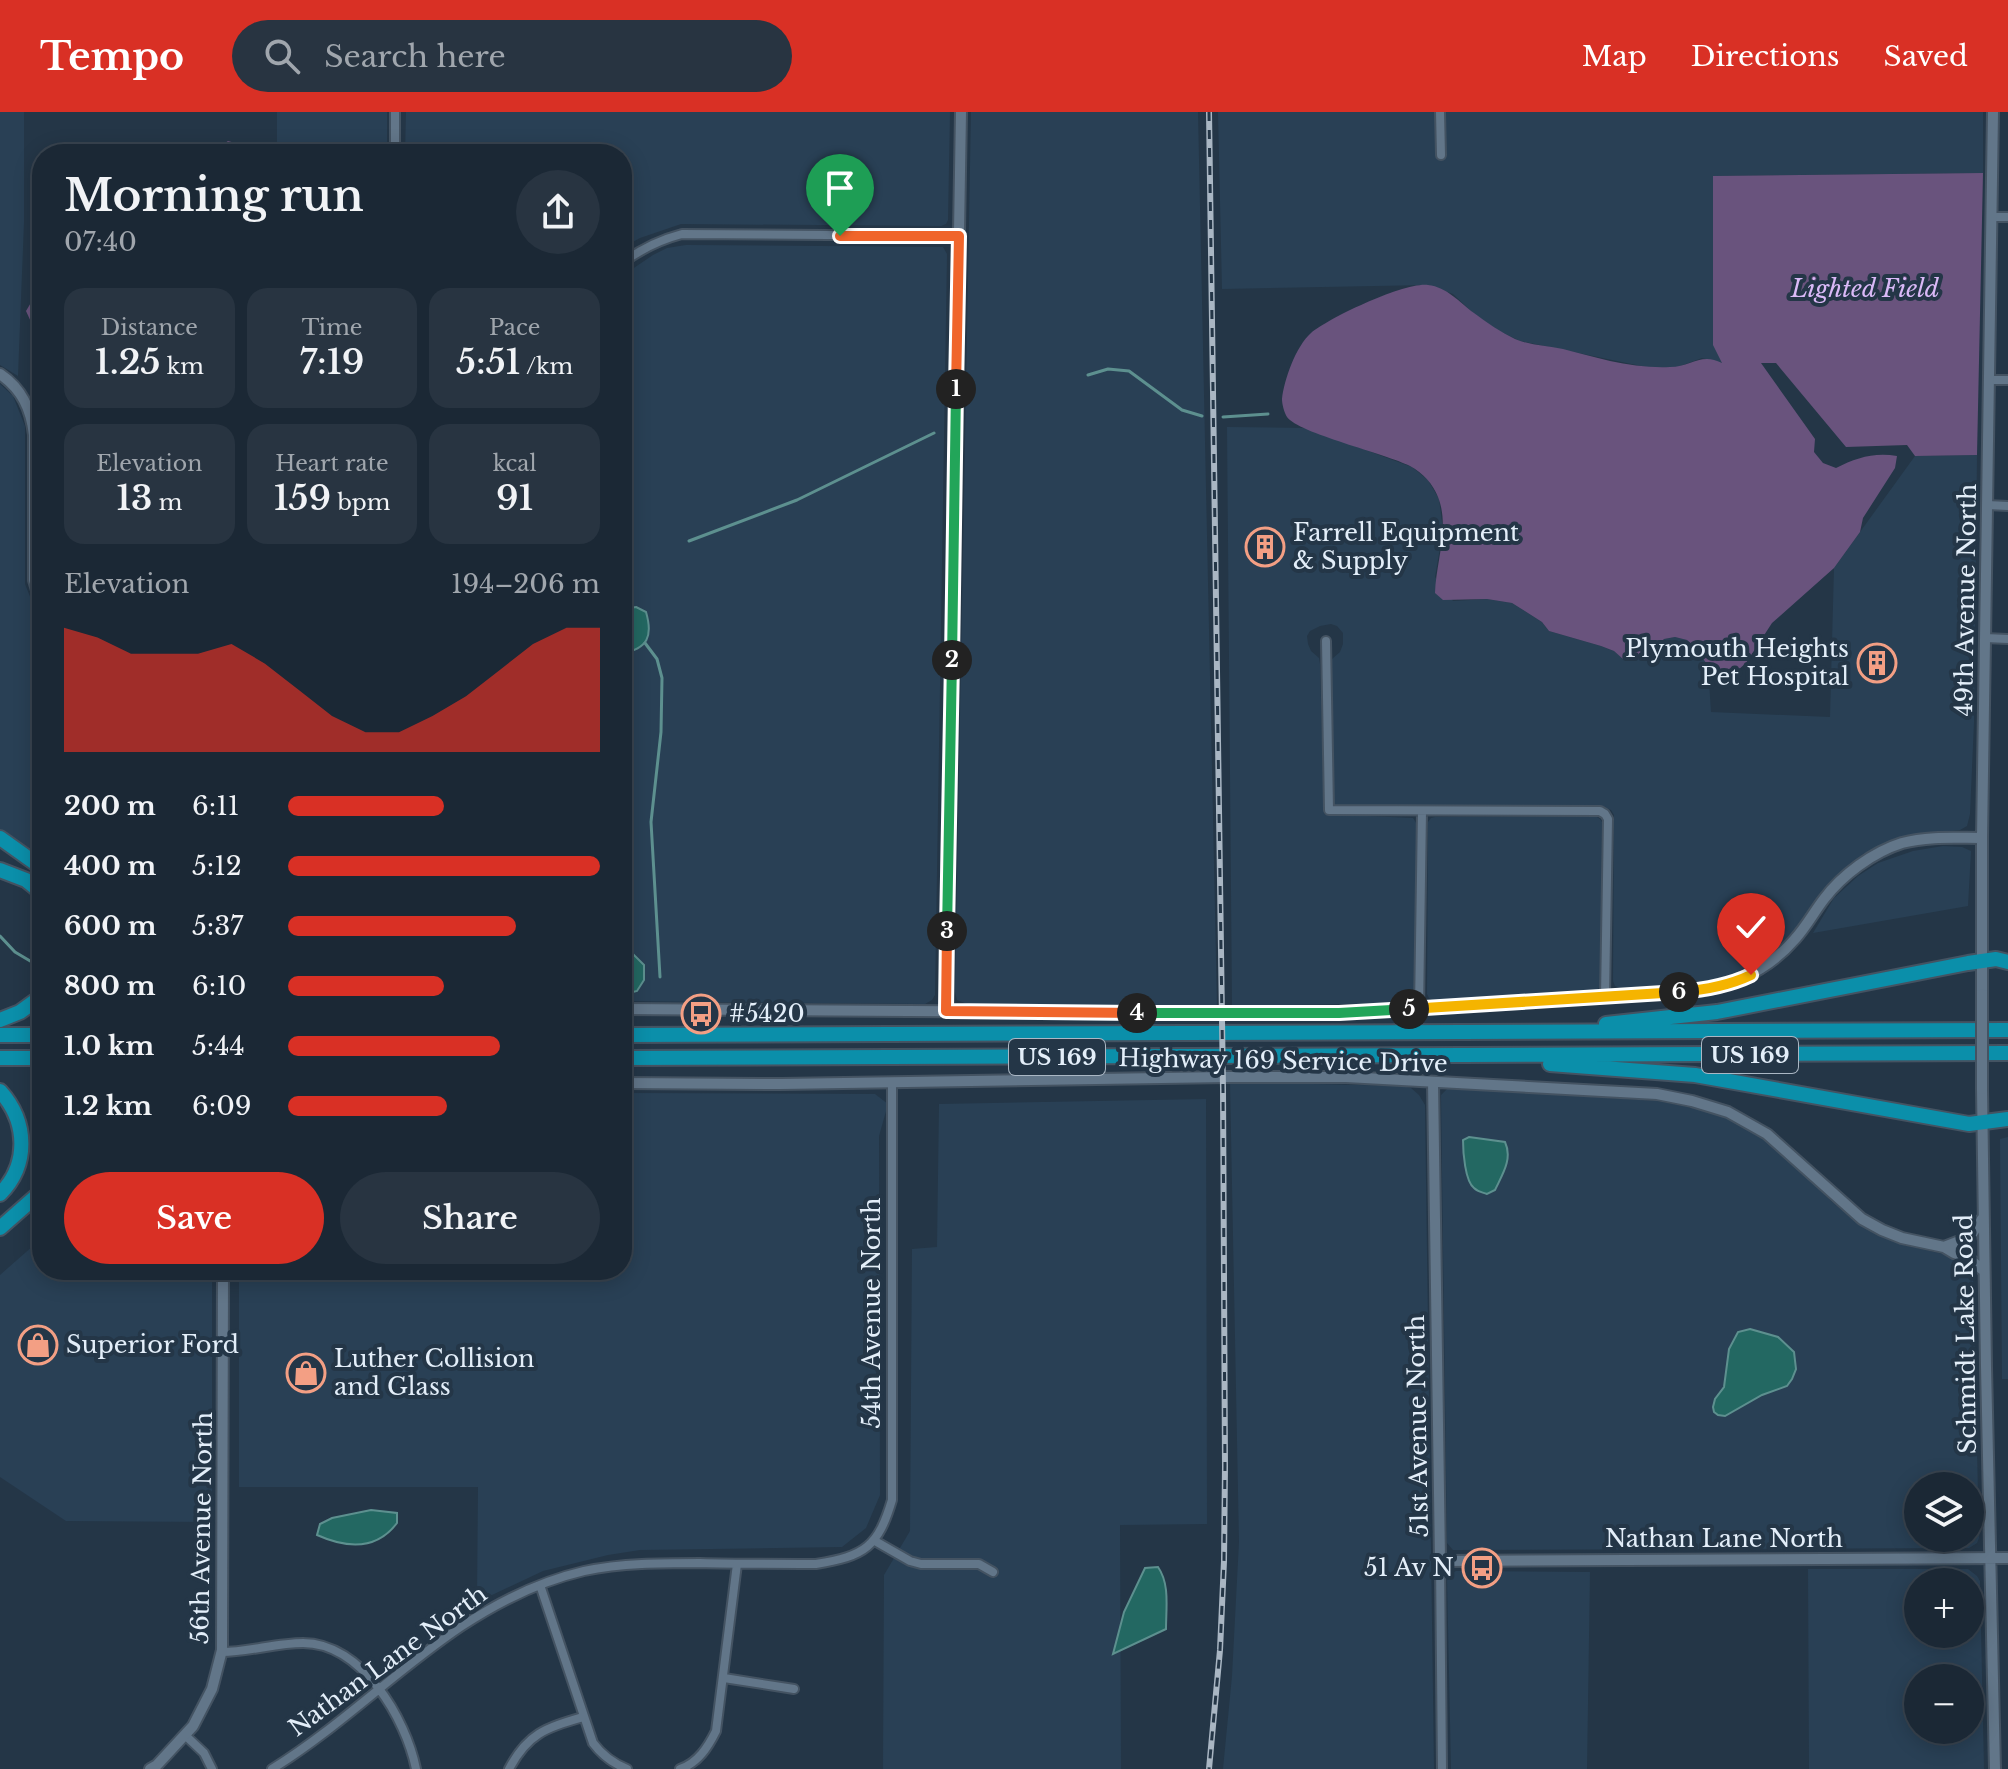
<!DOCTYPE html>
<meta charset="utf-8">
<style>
body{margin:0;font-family:"Libre Baskerville",serif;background:#283441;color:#f1f3f6;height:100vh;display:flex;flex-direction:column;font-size:30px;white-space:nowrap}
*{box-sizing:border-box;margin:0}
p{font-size:26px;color:#a0a6ad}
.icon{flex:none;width:44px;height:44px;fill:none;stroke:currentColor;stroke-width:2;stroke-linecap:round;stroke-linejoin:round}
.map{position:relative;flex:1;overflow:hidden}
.details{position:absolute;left:32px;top:32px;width:600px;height:1136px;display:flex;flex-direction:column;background:#1b2835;border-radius:32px;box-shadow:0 4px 20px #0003,0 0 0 2px #394450}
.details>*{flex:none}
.tools{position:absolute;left:1904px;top:1360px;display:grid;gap:16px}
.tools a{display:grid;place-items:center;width:80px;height:80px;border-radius:50%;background:#1b2835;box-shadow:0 4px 20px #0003,0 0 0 2px #394450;font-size:40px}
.pin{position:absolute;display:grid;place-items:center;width:68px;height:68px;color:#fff;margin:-82px -34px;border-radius:50% 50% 50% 0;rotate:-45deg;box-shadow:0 0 8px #0007}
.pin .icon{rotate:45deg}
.km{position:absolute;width:40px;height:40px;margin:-20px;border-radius:50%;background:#222;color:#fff;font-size:22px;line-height:40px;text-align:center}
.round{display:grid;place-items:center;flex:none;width:84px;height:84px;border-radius:42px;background:#283441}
.overview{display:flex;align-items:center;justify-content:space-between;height:136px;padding:0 32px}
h1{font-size:44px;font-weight:600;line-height:60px}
.figures{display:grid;grid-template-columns:repeat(3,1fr);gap:12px;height:136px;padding:8px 32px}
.figures div{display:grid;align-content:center;border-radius:20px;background:#283441;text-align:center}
.figures b{font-size:34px;font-weight:600}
.figures small{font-size:22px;font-weight:400}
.figures p{font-size:22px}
.chart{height:224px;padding:16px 32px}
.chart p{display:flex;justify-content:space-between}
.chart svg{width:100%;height:144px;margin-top:8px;fill:#d93025;opacity:.7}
.action{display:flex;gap:16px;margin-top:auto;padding:16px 32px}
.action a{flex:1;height:92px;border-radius:48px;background:#d93025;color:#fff;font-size:32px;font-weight:600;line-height:92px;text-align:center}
.action a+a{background:#283441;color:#f1f3f6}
ul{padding:0 32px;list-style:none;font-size:26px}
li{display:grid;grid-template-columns:128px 96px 1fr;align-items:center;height:60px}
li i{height:20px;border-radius:10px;background:#d93025}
header{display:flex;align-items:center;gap:48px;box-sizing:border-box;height:112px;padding:0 40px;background:#d93025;color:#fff}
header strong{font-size:38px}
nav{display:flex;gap:44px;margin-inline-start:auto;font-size:28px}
.search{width:560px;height:72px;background:#283441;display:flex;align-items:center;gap:20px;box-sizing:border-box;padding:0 28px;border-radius:44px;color:#a0a6ad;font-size:30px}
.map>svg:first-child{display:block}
.built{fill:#294055;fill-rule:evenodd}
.green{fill:#69537d}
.water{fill:#236862;stroke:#5d908f;stroke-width:2}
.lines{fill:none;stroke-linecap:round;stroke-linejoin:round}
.stream{stroke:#5d908f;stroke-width:3}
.minor-casing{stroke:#445362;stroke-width:12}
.tertiary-casing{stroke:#445362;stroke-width:14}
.motorway-casing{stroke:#445362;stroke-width:18}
.minor{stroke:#627689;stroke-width:8}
.tertiary{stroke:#627689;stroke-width:10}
.motorway{stroke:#0b8faa;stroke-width:14}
.rail-casing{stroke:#a9b6c3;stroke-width:6}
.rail{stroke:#243647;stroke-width:3;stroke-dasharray:9;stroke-linecap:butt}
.tertiary-bridge-casing{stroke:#445362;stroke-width:14;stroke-linecap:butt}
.tertiary-bridge{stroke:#627689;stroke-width:10}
.split-1-casing{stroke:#fff;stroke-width:16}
.split-2-casing{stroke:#fff;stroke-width:16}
.split-3-casing{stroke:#fff;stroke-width:16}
.split-4-casing{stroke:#fff;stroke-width:16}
.split-5-casing{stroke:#fff;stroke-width:16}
.split-6-casing{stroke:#fff;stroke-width:16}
.split-7-casing{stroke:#fff;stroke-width:16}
.split-1{stroke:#f0652b;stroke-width:10}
.split-2{stroke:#22a559;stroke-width:10}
.split-3{stroke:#22a559;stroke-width:10}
.split-4{stroke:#f0652b;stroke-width:10}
.split-5{stroke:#22a559;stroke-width:10}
.split-6{stroke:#f5b400;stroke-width:10}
.split-7{stroke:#f5b400;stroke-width:10}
.labels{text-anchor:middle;stroke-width:8;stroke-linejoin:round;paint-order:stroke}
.shield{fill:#243647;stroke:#aab7c4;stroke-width:2}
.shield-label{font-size:22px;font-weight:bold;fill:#e3eef9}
.park-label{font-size:24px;font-style:italic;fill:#dab9f7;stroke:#243647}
.poi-label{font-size:24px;fill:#e3eef9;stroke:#243647;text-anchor:start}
.street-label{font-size:24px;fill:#e3eef9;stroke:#243647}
</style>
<header>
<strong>Tempo</strong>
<div class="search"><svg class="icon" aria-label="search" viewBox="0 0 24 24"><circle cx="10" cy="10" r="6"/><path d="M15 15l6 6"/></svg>Search here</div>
<nav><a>Map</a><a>Directions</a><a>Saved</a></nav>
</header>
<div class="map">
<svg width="2008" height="1657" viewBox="0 0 2008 1657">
<rect width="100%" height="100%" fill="#243647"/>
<path class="built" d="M0,0H24V110L18,264L0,253Z
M277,0H387V42H277Z
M406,0H950L948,108L946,112L941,114L681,112L640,126L622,136V42H405Z
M971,0H1198L1217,894L967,892L957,888L955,880Z
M1218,0H1983V61L1714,64L1723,252L1702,246L1675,256L1646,255L1520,229L1497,218L1473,201L1453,182L1428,173L1222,177Z
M686,133L943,135L947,142L935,883L932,888L925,892L622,889V164L653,143L667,136Z
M0,272L13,284L25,314V472L35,497L42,504V748L0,717Z
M1227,315L1306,316L1412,355L1428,368L1439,387L1443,418L1435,465L1453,489L1487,487L1512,491L1542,510L1549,519L1601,534L1614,539L1624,547L1656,536L1664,527L1675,525L1687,528L1697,536L1708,554L1711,600L1830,605L1834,456L1915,344L1977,343L1974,610L1970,702L1967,714L1960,718L1926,721L1892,729L1863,742L1837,765L1795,819L1770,843L1740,860L1705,871L1620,876L1615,874L1613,869L1614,703L1611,698L1598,693L1339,694L1333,692L1331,552L1332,547L1340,540L1343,532V521L1337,514L1331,512L1320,514L1310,519L1307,524L1308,532L1311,539L1319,546L1320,552L1324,702L1413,706L1418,714L1414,885L1409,891L1232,894Z
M1435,705H1597L1600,707L1602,710L1601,871L1599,876L1594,879L1433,889L1429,886L1427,882L1428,710L1431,706Z
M1943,734L1962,735L1971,739L1968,794L1813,821L1834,786L1858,764L1878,751L1913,739Z
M1230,970L1403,974L1411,976L1419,983L1425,993L1434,1657H1223L1232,1564L1239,1430Z
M1448,976L1657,989L1698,997L1733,1008L1779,1037L1831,1089L1855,1109L1880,1124L1904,1133L1965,1147L1973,1158L1979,1426L1977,1431L1969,1436L1453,1438L1447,1431L1441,983ZM1918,1374H1970V1426H1918Z
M622,981L875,982L888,992L879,1024L880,1383L866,1416L842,1435L640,1438L608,1443L543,1459L477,1490L478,1375H239V1158H622Z
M1206,987L1207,1412L1120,1413L1121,1657H883L884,1463L910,1419L912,1137L937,1135L939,992Z
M2008,1025V1267H2002L2000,1027Z
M42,1126V1158L212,1160V1410L66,1409L0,1365V1163Z
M1808,1457H1968L1977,1464L1980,1469L1984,1657H1809ZM1918,1470H1970V1522H1918ZM1918,1566H1970V1618H1918Z
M1456,1459L1590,1460L1587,1657H1451L1447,1466L1450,1462Z"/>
<path class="green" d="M228,29L268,40L267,42H208Z
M1983,61L1977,343L1915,344L1907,333L1846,335L1776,251H1761L1815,327L1814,340L1823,351L1836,356C1856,346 1874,340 1897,344L1895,356L1863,406L1860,420L1834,456L1772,511L1746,551L1738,558L1723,561L1708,554L1696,536L1687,528L1675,525L1664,527L1648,543L1635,548L1623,547L1614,539L1601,534L1549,519L1542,510L1512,491L1487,487L1443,488L1435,481C1436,450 1450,415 1438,385C1433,372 1423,361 1410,354C1387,342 1298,321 1287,305C1284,300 1282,292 1282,287C1284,268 1296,234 1311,221C1329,206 1404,170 1428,173C1447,175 1459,190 1474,201C1487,211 1501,220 1515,227C1529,233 1547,234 1563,237C1578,241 1594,245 1610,249C1630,253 1650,256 1670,255C1691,255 1701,240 1722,251L1713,233V64Z
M42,172V234L26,199Z"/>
<path class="water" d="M636,495L646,500C653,524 648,537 622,541V497Z
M622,836L632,841L644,853V868L637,879L622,883Z
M1469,1025L1505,1030C1513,1047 1502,1063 1495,1078L1487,1082C1482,1080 1478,1080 1474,1076C1465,1069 1463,1040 1463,1028Z
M1750,1217L1778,1225L1794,1240L1796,1257L1792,1267L1787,1274L1762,1283L1725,1304L1718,1303L1714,1300L1713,1295L1715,1287L1724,1275L1729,1237L1738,1220Z
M371,1398L397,1401V1411C376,1439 346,1436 317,1423L320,1412L332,1406Z
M1158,1455C1170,1472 1166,1496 1166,1517L1113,1542L1124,1500L1145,1456Z"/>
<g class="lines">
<path class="stream" d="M1088,263L1108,257L1129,259L1182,298L1202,304
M1223,305L1268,302
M689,429L797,388L934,321
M645,531L657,547L662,566L661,620L651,710L660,865
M0,824L15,840L42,856"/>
<defs>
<path id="minor" d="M1440,0L1441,43
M395,42V0
M1991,105H2008
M622,151C641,137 659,128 682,122L959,124
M1989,268H2008
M1987,393L2008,394
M1985,526L2008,527
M1326,529L1329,698L1600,699L1605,702L1608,707L1605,884
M1419,897L1422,699
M875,1429L910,1449L921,1452H979L993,1460
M1440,1449L1442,1657
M540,1473L593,1631C602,1643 612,1651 627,1657
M222,1540C249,1540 276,1531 303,1531C362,1531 406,1607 416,1657
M724,1566L794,1577
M186,1624L204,1641L212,1657
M272,1657C340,1615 396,1558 462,1514C500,1489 541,1469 584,1459C622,1451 661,1451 700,1451C738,1452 777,1452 816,1452C865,1444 878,1435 892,1388V970
M509,1657C528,1621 546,1616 583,1605
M680,1657C698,1651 708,1635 716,1619L737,1452"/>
<path id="tertiary" d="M0,262C22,277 31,297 34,323V468L39,485L42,488
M1982,882V726L1993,0
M622,897L1190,901L1365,900L1700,879C1737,872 1770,856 1795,827C1806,815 1814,800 1824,787C1842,763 1873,740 1902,731C1928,724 1955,726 1982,726
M946,899L961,0
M1433,970L1440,1449L2008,1446
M622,971L781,972L1227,965H1346L1657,982L1692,989L1728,1000L1767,1022L1862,1107L1882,1118L1902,1126L1944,1135L1954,1141L1967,1145L1984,1159
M1982,977L1986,1255L1995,1657
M1944,1135L1970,1125L1982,1107
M150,1657L157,1653L193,1614L212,1577L222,1538L223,1158"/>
<path id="motorway" d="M0,726L42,756
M0,758L26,768L42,781
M0,908L20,900L42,884
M1606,912L1717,900L1968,851L1996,847L2008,850
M0,923H42
M622,923L2008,918
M0,946H42
M622,946L2008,941
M1550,952L1695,963L1969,1012L2008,1007
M0,979C28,1010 29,1053 0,1082
M0,1116L42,1079"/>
</defs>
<use href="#minor" class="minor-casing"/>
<use href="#tertiary" class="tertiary-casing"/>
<use href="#motorway" class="motorway-casing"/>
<use href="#minor" class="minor"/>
<use href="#tertiary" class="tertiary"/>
<use href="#motorway" class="motorway"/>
<defs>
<path id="rail" d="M1209,0L1223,977L1225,1354L1224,1449L1220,1538L1209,1657"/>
</defs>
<use href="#rail" class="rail-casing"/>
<use href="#rail" class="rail"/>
<defs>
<path id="tertiary-bridge" d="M1982,882V977"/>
</defs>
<use href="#tertiary-bridge" class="tertiary-bridge-casing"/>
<use href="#tertiary-bridge" class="tertiary-bridge"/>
</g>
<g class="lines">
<defs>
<path id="split-1" d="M840,124H959L956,277"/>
<path id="split-2" d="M952,548L956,277"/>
<path id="split-3" d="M947,819L952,548"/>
<path id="split-4" d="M947,819L946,899L1137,901"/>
<path id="split-5" d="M1137,901H1339L1409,897"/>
<path id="split-6" d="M1409,897L1679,880"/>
<path id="split-7" d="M1679,880C1705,878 1728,874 1751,863"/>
</defs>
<use href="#split-1" class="split-1-casing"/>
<use href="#split-2" class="split-2-casing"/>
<use href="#split-3" class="split-3-casing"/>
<use href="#split-4" class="split-4-casing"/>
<use href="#split-5" class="split-5-casing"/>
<use href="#split-6" class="split-6-casing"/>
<use href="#split-7" class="split-7-casing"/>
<use href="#split-1" class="split-1"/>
<use href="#split-2" class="split-2"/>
<use href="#split-3" class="split-3"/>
<use href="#split-4" class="split-4"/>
<use href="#split-5" class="split-5"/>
<use href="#split-6" class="split-6"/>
<use href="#split-7" class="split-7"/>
</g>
<defs>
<symbol id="building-ring" viewBox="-11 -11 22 22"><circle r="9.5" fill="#243647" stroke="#f39f84" stroke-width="1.5"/><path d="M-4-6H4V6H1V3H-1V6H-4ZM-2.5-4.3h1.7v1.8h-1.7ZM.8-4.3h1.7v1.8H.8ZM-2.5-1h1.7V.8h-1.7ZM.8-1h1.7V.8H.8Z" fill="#f39f84"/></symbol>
<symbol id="bus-ring" viewBox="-11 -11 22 22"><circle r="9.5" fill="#243647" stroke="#f39f84" stroke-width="1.5"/><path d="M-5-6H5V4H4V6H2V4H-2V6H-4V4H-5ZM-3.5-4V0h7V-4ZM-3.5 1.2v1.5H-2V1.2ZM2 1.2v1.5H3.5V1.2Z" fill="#f39f84"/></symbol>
<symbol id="shop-ring" viewBox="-11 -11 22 22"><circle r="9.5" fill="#243647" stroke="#f39f84" stroke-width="1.5"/><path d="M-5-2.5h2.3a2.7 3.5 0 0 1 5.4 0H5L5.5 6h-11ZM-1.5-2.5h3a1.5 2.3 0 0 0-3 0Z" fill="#f39f84"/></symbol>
</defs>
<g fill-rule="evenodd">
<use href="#building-ring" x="1243" y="413" width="44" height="44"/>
<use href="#building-ring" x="1855" y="529" width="44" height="44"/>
<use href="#bus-ring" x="679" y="880" width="44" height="44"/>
<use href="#shop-ring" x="16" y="1211" width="44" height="44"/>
<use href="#shop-ring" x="284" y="1239" width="44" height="44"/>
<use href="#bus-ring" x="1460" y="1434" width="44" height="44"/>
</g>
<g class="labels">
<g class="shield">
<rect x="1702" y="925" width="96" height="36" rx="6"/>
<rect x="1009" y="927" width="96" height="36" rx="6"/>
</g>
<g class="shield-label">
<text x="1750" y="951">US 169</text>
<text x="1057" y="953">US 169</text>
</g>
<g class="park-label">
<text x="1865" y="185">Lighted Field</text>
</g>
<g class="poi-label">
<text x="1293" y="429">Farrell Equipment<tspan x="1293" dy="28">&amp; Supply</tspan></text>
<text x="1849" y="545" text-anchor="end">Plymouth Heights<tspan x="1849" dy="28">Pet Hospital</tspan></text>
<text x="729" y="910">#5420</text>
<text x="66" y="1241">Superior Ford</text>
<text x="334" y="1255">Luther Collision<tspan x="334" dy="28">and Glass</tspan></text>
<text x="1454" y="1464" text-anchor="end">51 Av N</text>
</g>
<g class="street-label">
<text transform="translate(1966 488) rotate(-89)" y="8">49th Avenue North</text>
<text transform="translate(1283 949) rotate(1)" y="8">Highway 169 Service Drive</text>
<text transform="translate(872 1201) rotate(-90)" y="8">54th Avenue North</text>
<text transform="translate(1966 1222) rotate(-91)" y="8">Schmidt Lake Road</text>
<text transform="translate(1418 1314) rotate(-91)" y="8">51st Avenue North</text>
<text transform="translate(202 1416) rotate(-89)" y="8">56th Avenue North</text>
<text x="1724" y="1435">Nathan Lane North</text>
<text transform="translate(388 1549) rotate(-36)" y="8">Nathan Lane North</text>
</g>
</g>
</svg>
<div class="tools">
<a><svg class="icon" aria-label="layers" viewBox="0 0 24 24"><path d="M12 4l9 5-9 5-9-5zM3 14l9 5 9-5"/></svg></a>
<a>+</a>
<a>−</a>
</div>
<div class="pin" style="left:840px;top:124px;background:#1e9e55"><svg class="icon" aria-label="arrive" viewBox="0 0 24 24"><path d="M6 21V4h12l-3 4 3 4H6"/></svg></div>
<div class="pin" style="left:1751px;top:863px;background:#d93025"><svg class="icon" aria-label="check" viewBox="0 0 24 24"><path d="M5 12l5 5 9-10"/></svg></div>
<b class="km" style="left:956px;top:277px">1</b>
<b class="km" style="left:952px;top:548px">2</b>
<b class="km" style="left:947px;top:819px">3</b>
<b class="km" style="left:1137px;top:901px">4</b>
<b class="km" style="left:1409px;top:897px">5</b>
<b class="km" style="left:1679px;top:880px">6</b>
<section class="details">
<div class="overview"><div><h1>Morning run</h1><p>07:40</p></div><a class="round"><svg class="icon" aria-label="share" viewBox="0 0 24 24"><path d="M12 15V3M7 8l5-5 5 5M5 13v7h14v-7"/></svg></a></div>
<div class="figures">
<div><p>Distance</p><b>1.25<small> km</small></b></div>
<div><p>Time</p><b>7:19</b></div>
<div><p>Pace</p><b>5:51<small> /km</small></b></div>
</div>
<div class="figures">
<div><p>Elevation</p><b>13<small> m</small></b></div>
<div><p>Heart rate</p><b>159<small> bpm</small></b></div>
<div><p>kcal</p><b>91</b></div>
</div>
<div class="chart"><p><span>Elevation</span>194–206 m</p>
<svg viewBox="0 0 160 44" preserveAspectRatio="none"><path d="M0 44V6L10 9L20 14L30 14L40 14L50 11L60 17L70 25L80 33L90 38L100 38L110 33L120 27L130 19L140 11L150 6L160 6V44z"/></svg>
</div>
<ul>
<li><b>200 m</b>6:11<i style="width:50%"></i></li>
<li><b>400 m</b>5:12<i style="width:100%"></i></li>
<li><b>600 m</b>5:37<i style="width:73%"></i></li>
<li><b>800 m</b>6:10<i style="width:50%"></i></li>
<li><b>1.0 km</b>5:44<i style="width:68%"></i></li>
<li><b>1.2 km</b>6:09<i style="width:51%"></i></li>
</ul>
<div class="action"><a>Save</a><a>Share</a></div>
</section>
</div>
